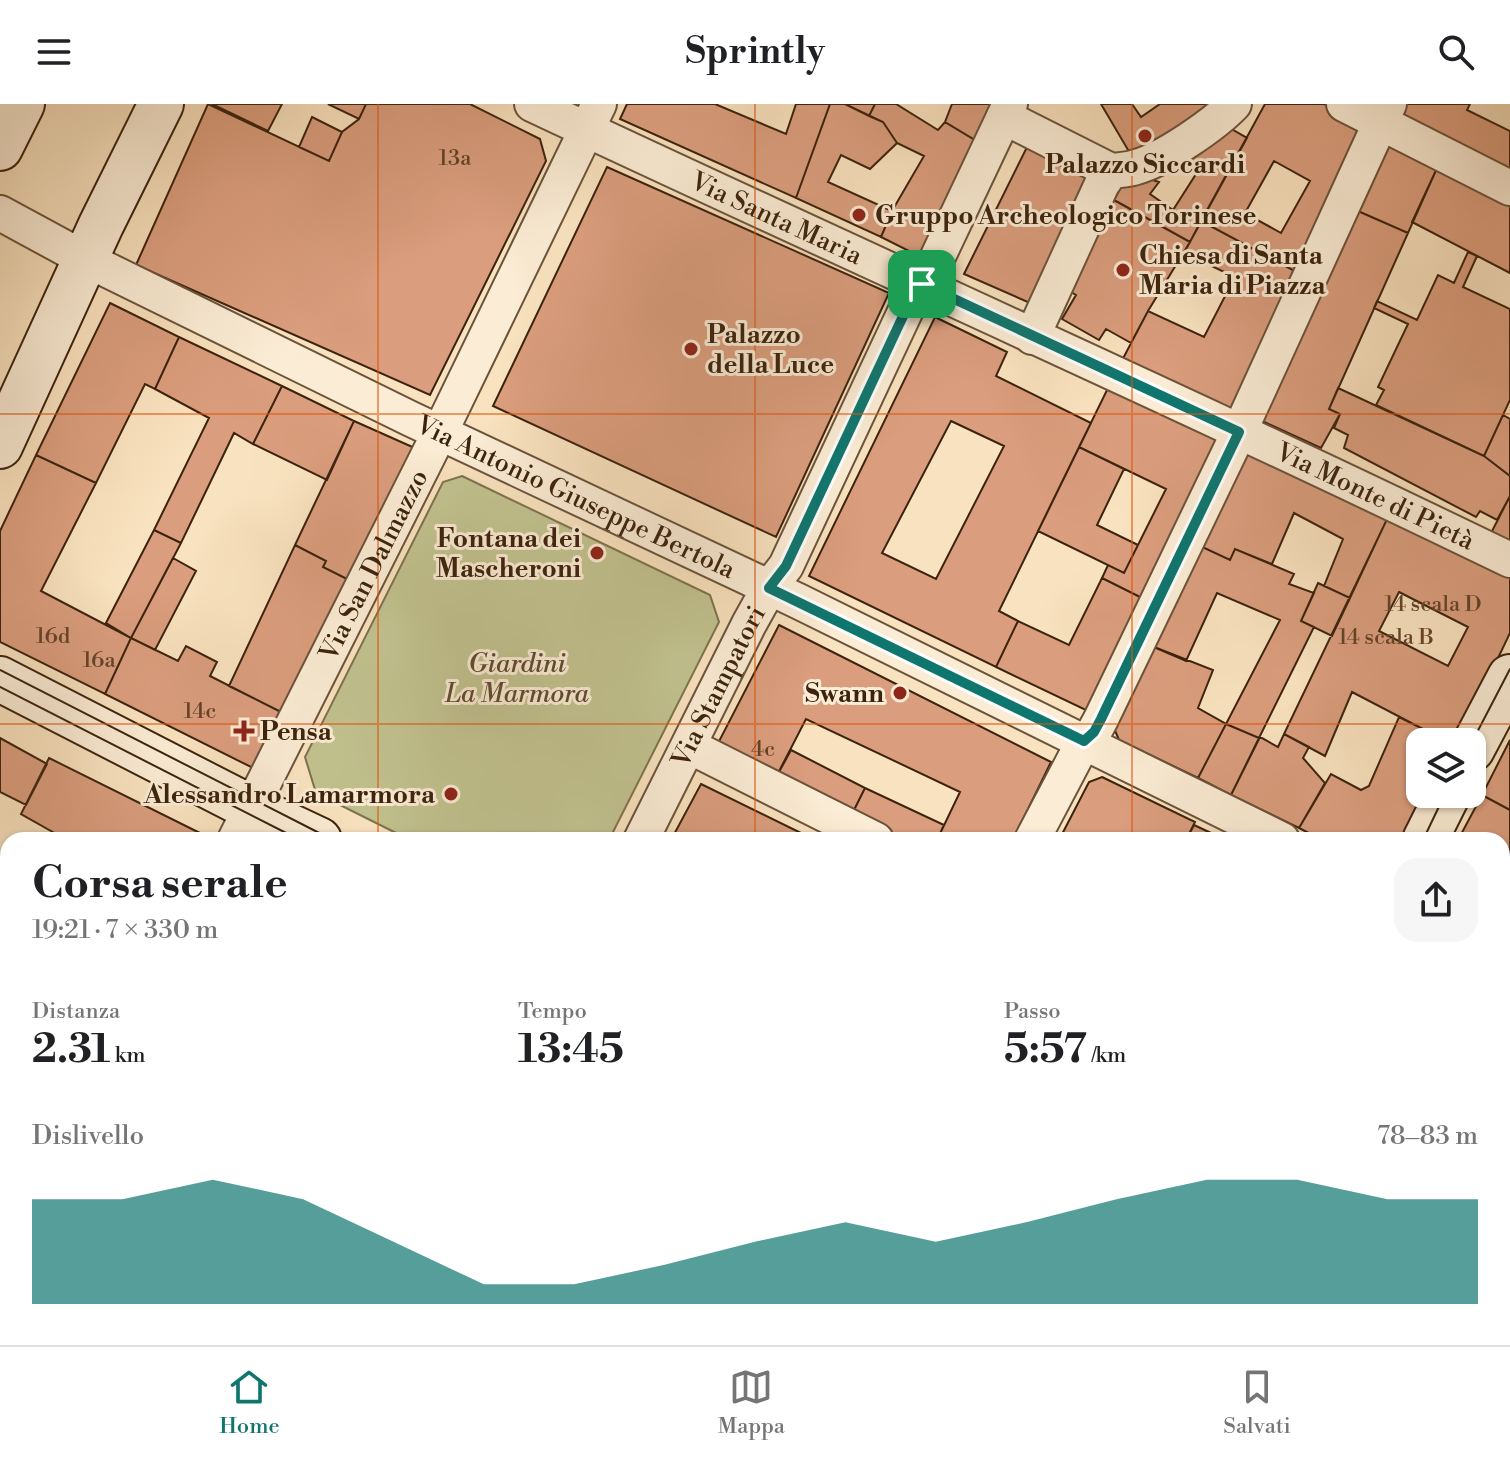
<!DOCTYPE html>
<html lang="it">
<meta charset="utf-8">
<style>
body{margin:0;font-family:"Libre Bodoni",serif;background:#f6f6f6;color:#202124;height:100vh;display:flex;flex-direction:column;font-size:30px;white-space:nowrap}
*{box-sizing:border-box;margin:0}
p{font-size:26px;color:#757577}
.icon{flex:none;width:44px;height:44px;fill:none;stroke:currentColor;stroke-width:2;stroke-linecap:round;stroke-linejoin:round}
.map{position:relative;flex:1;overflow:hidden}
.sheet{position:absolute;left:0px;top:728px;width:1510px;height:514px;display:flex;flex-direction:column;background:#fff;border-radius:24px 24px 0 0;box-shadow:0 2px 6px #0004}
.sheet>*{flex:none}
.fabs{position:absolute;left:1406px;top:624px;display:grid;gap:16px}
.fabs a{display:grid;place-items:center;width:80px;height:80px;border-radius:16px;background:#fff;box-shadow:0 2px 6px #0004;font-size:40px}
.pin{position:absolute;display:grid;place-items:center;width:68px;height:68px;color:#fff;margin:-34px;border-radius:16px;box-shadow:0 4px 12px #0006}
.round{display:grid;place-items:center;flex:none;width:84px;height:84px;border-radius:24px;background:#f6f6f6}
.head{display:flex;align-items:center;justify-content:space-between;height:136px;padding:0 32px}
h1{font-size:44px;font-weight:700;line-height:60px}
.figures{display:grid;grid-template-columns:repeat(3,1fr);gap:12px;height:136px;padding:8px 32px}
.figures div{display:grid;align-content:center}
.figures b{font-size:40px;font-weight:700}
.figures small{font-size:22px;font-weight:400}
.figures p{font-size:22px}
.chart{height:224px;padding:16px 32px}
.chart p{display:flex;justify-content:space-between}
.chart svg{width:100%;height:144px;margin-top:8px;fill:#0f766e;opacity:.7}
header{display:flex;justify-content:space-between;align-items:center;height:104px;padding:0 32px;background:#fff;font-size:36px;font-weight:700}
.dock{display:flex;justify-content:space-around;align-items:center;height:112px;border-top:2px solid #e0e0e0;background:#fff;font-size:22px;color:#757577}
.dock a{display:grid;justify-items:center;gap:4px}
.dock .current{color:#0f766e}
.map>svg:first-child{display:block}
.green{fill:#c1c28f;stroke:#7e724e;stroke-width:2}
.building{fill:#da9d7d;stroke:#3c230d;stroke-width:2;fill-rule:evenodd}
.lines{fill:none;stroke-linecap:round;stroke-linejoin:round}
.street-casing{stroke:#6b533a;stroke-width:38}
.secondary-casing{stroke:#3c230d;stroke-width:48}
.street{stroke:#fbecd5;stroke-width:34}
.secondary{stroke:#fbecd5;stroke-width:44}
.tram{stroke:#3c230d;stroke-width:2}
.route-casing{stroke:#fff;stroke-width:16}
.route{stroke:#0f766e;stroke-width:10}
.grid{fill:none;stroke:#df560c;stroke-width:2;stroke-opacity:0.55}
.poi-dot{fill:#8f2418;stroke:#fbecd5;stroke-width:3}
.labels{text-anchor:middle;stroke-width:6;stroke-linejoin:round;paint-order:stroke}
.number-label{font-size:22px;fill:#644229}
.poi-label{font-size:26px;font-weight:bold;fill:#3c230d;stroke:#fbecd5;text-anchor:start}
.street-label{font-size:26px;fill:#3c230d;stroke:#fbecd5}
.park-label{font-size:26px;font-style:italic;fill:#5d4b2e;stroke:#fbecd5}
</style>
<header><svg class="icon" aria-label="menu" viewBox="0 0 24 24"><path d="M4 6h16M4 12h16M4 18h16"/></svg>Sprintly<svg class="icon" aria-label="search" viewBox="0 0 24 24"><circle cx="10" cy="10" r="6"/><path d="M15 15l6 6"/></svg></header>
<div class="map">
<svg width="1510" height="1241" viewBox="0 0 1510 1241">
<rect width="100%" height="100%" fill="#f9e2bf"/>
<filter id="stains"><feTurbulence type="fractalNoise" baseFrequency=".0025" numOctaves="4"/><feColorMatrix values="0 0 0 0 .2 0 0 0 0 .09 0 0 0 0 .02 0 0 0 .5 -.17"/></filter>
<radialGradient id="worn" r=".72"><stop offset=".6" stop-color="#630" stop-opacity="0"/><stop offset="1" stop-color="#630" stop-opacity=".3"/></radialGradient>
<path class="green" d="M462,372L710,491L719,518L609,736H410L316,689L305,653L443,378Z"/>
<path class="building" d="M208,0L329,57L342,28L359,15L366,0H470L540,35L546,57L430,291L136,161Z
M212,0H282L268,27Z
M328,0H366L359,15Z
M627,0H715L786,30L796,0H830L796,94L620,15Z
M830,0H845L883,18L897,39L870,65L841,51L828,78L892,107L881,133L796,94Z
M845,0H875L869,12Z
M875,0H896L938,26L945,18L980,39L921,153L881,133L892,107L924,52L897,39L883,18L869,12Z
M952,0H998L980,39L945,18Z
M1101,0H1132L1141,13L1160,0H1223L1131,51Z
M1265,0H1324L1369,22L1304,172L1201,117ZM1274,57L1310,77L1281,129L1245,109Z
M1401,0H1470L1467,6L1510,27V77L1393,15Z
M312,13L342,28L329,57L299,43Z
M1221,19L1247,34L1190,138L1114,96L1122,81L1134,70L1159,78L1150,90L1173,106L1196,70L1171,56Z
M1384,37L1438,62L1408,129L1351,104Z
M1029,39L1100,74L1037,202L964,170Z
M1438,62L1510,101V169L1412,118Z
M607,63L889,189L776,433L493,302Z
M1114,96L1190,138L1148,207L1131,239L1106,225L1099,236L1062,215L1076,191L1063,183Z
M1351,104L1408,129L1329,305L1340,310L1321,344L1260,316Z
M1201,117L1304,172L1240,318L1119,262L1148,207L1204,233L1235,173L1184,149Z
M1468,148L1477,152L1463,183L1510,205V296L1484,352L1376,301L1384,286L1378,283L1408,220L1374,204L1377,197L1417,216L1438,171L1454,179Z
M110,199L179,233L155,285L145,280L96,379L36,351Z
M935,213L1007,248L996,272L1091,319L999,507L1018,517L996,563L809,472ZM951,317L1004,342L936,475L882,449Z
M179,233L282,282L253,340L234,329L181,439L154,426L209,314L155,285Z
M282,282L354,317L327,376L253,340Z
M1109,282L1225,338L1148,497L1102,474L1108,461L1124,469L1166,385L1079,343Z
M1338,284L1484,352L1510,372V392L1497,416L1480,407L1476,413L1344,344L1348,331L1334,324L1340,310L1329,305Z
M1503,311L1510,315V372L1484,352Z
M354,317L417,345L351,477L323,463L326,457L295,441Z
M1079,343L1124,365L1097,421L1138,441L1124,469L1038,427Z
M1249,345L1388,413L1350,494L1324,482L1343,435L1294,409L1272,460L1235,445L1230,456L1198,441Z
M36,351L96,379L41,487L131,534L105,590L0,538V427Z
M1510,392V441L1490,431Z
M1388,413L1510,474V529L1458,638L1420,640L1425,626L1352,588L1325,652L1284,630ZM1399,488L1468,523L1448,562L1379,527Z
M154,426L181,439L131,534L106,519Z
M295,441L326,457L323,463L351,477L281,608L229,582Z
M1198,441L1230,456L1235,445L1294,470L1289,480L1314,489L1301,517L1314,523L1259,634L1226,620L1280,516L1217,489L1186,557L1149,541Z
M173,454L196,467L155,546L131,534Z
M1102,474L1148,497L1092,609L996,563L1018,517L1069,541Z
M1318,479L1350,494L1332,532L1301,517Z
M779,521L1051,658L1013,736H937L960,688L806,615L773,679L713,649Z
M131,534L178,557L186,542L217,558L210,572L281,608L253,664L105,590Z
M1149,541L1213,566L1198,604L1226,620L1198,674L1119,636L1113,622Z
M1399,613L1425,626L1419,639L1420,690H1430L1404,736H1322L1299,724L1331,670L1361,686L1369,682Z
M1226,620L1259,634L1231,691L1198,674Z
M1284,630L1309,643L1303,654L1325,679L1299,724L1231,691L1260,633L1278,643Z
M0,634L47,660L26,701L0,688Z
M1510,636V706L1482,691Z
M791,646L865,684L848,718L773,679Z
M49,654L212,735L55,736L58,731L21,710Z
M1102,673L1195,718L1186,736H1059L1089,678Z
M701,680L801,729L797,736H671Z
M865,684L944,721L937,736H884L848,718Z
M1482,691L1510,706V826L1502,823V736H1458Z
M1194,721L1226,736H1186Z
M8,738V802L0,819V754Z
M0,909L8,914V944L0,960Z
M1510,943V1014H1502V944Z
M8,944V992L0,987V960Z
M4,1042L8,1044V1152L0,1168V1050Z
M1502,1053L1510,1056V1139L1502,1136Z
M1502,1136L1510,1139V1187L1502,1204Z
M130,1234H269L282,1241H144Z
M301,1234H357L354,1241H297Z
M457,1234H518L515,1241H471Z
M542,1234H622L618,1241H539Z
M973,1234H1053L1050,1241H970Z
M1053,1234H1134L1131,1241H1050Z
M1182,1234H1242L1257,1241H1178Z
M1342,1234H1384L1381,1241H1356Z
M1384,1234H1488L1485,1241H1381Z"/>
<g class="lines">
<defs>
<g id="street">
<path id="s1" d="M532,0C857,153 1186,299 1510,456"/>
<path d="M1344,0L1510,84"/>
<path d="M1004,13L1111,67"/>
<path id="s2" d="M0,109L85,155L411,315L798,497L1282,736"/>
<path d="M1032,233L1102,80L1111,67C1119,66 1128,66 1136,63C1163,56 1215,20 1234,0"/>
<path d="M689,642L876,736"/>
<path id="s3" d="M235,736L446,316L599,0"/>
<path id="s4" d="M641,736L749,520L769,484L786,462L912,193L933,163L1010,0"/>
<path d="M1032,736L1084,637L1094,628L1101,615L1241,324L1389,0"/>
<path d="M1502,840L1510,844"/>
<path d="M0,1010L8,1014"/>
<path d="M0,1208L8,1192"/>
<path d="M1502,1230L1510,1211"/>
<path d="M424,1234L438,1241"/>
<path d="M1286,1234L1300,1241"/>
<path d="M380,1241L384,1234"/>
<path d="M1157,1241L1161,1234"/>
</g>
<path id="secondary" d="M0,44L22,0
M0,342L101,121L161,0
M0,575L251,704L319,736
M1472,645L1510,573
M1425,736L1448,690
M1502,915L1510,914
M901,1234L904,1241
M669,1241L672,1234"/>
</defs>
<use href="#street" class="street-casing"/>
<use href="#secondary" class="secondary-casing"/>
<use href="#street" class="street"/>
<use href="#secondary" class="secondary"/>
<path class="tram" d="M0,566L333,736
M0,583L300,736
M1472,638L1510,565
M1423,736L1445,690
M1502,843L1510,846
M1502,905H1510
M1502,922L1510,921"/>
</g>
<g class="lines">
<defs>
<path id="route" d="M922,180L1239,328L1101,615L1094,628L1084,637L769,484L786,462L912,193Z"/>
</defs>
<use href="#route" class="route-casing"/>
<use href="#route" class="route"/>
</g>
<path class="grid" d="M378,0V736M755,0V736M1132,0V736M0,310H1510M0,620H1510M0,931H8M1502,931H1510M378,1234V1241M755,1234V1241M1132,1234V1241"/>
<g class="poi-dot">
<circle cx="1145" cy="32" r="8"/>
<circle cx="859" cy="111" r="8"/>
<circle cx="1123" cy="166" r="8"/>
<circle cx="691" cy="245" r="8"/>
<circle cx="597" cy="449" r="8"/>
<circle cx="900" cy="589" r="8"/>
<path d="M240 615h8v8h8v8h-8v8h-8v-8h-8v-8h8z"/>
<circle cx="451" cy="690" r="8"/>
</g>
<g class="labels">
<g class="number-label">
<text x="455" y="61">13a</text>
<text x="1433" y="507">14 scala D</text>
<text x="53" y="539">16d</text>
<text x="1386" y="540">14 scala B</text>
<text x="99" y="563">16a</text>
<text x="200" y="614">14c</text>
<text x="763" y="652">4c</text>
</g>
<g class="poi-label">
<text x="1145" y="69" text-anchor="middle">Palazzo Siccardi</text>
<text x="875" y="120">Gruppo Archeologico Torinese</text>
<text x="1139" y="160">Chiesa di Santa<tspan x="1139" dy="30">Maria di Piazza</tspan></text>
<text x="707" y="239">Palazzo<tspan x="707" dy="30">della Luce</tspan></text>
<text x="581" y="443" text-anchor="end">Fontana dei<tspan x="581" dy="30">Mascheroni</tspan></text>
<text x="884" y="598" text-anchor="end">Swann</text>
<text x="260" y="636">Pensa</text>
<text x="435" y="699" text-anchor="end">Alessandro Lamarmora</text>
</g>
<g class="street-label">
<text dy="9" stroke="none"><textPath href="#s1" startOffset="270">Via Santa Maria</textPath></text>
<text dy="9" stroke="none"><textPath href="#s1" startOffset="930">Via Monte di Pietà</textPath></text>
<text dy="9" stroke="none"><textPath href="#s2" startOffset="642">Via Antonio Giuseppe Bertola</textPath></text>
<text dy="9" stroke="none"><textPath href="#s3" startOffset="308">Via San Dalmazzo</textPath></text>
<text dy="9" stroke="none"><textPath href="#s4" startOffset="172">Via Stampatori</textPath></text>
</g>
<g class="park-label">
<text x="517" y="568">Giardini<tspan x="517" dy="30">La Marmora</tspan></text>
</g>
</g>
<rect width="100%" height="100%" filter="url(#stains)"/>
<rect width="100%" height="100%" fill="url(#worn)"/>
</svg>
<div class="fabs">
<a><svg class="icon" aria-label="layers" viewBox="0 0 24 24"><path d="M12 4l9 5-9 5-9-5zM3 14l9 5 9-5"/></svg></a>
</div>
<div class="pin" style="left:922px;top:180px;background:#1e9e55"><svg class="icon" aria-label="arrive" viewBox="0 0 24 24"><path d="M6 21V4h12l-3 4 3 4H6"/></svg></div>
<section class="sheet">
<div class="head"><div><h1>Corsa serale</h1><p>19:21 · 7 × 330 m</p></div><a class="round"><svg class="icon" aria-label="share" viewBox="0 0 24 24"><path d="M12 15V3M7 8l5-5 5 5M5 13v7h14v-7"/></svg></a></div>
<div class="figures">
<div><p>Distanza</p><b>2.31<small> km</small></b></div>
<div><p>Tempo</p><b>13:45</b></div>
<div><p>Passo</p><b>5:57<small> /km</small></b></div>
</div>
<div class="chart"><p><span>Dislivello</span>78–83 m</p>
<svg viewBox="0 0 160 44" preserveAspectRatio="none"><path d="M0 44V12L10 12L20 6L30 12L40 25L50 38L60 38L70 32L80 25L90 19L100 25L110 19L120 12L130 6L140 6L150 12L160 12V44z"/></svg>
</div>
</section>
</div>
<nav class="dock">
<a class="current"><svg class="icon" aria-label="home" viewBox="0 0 24 24"><path d="M3 11l9-7 9 7M6 9v11h12V9"/></svg>Home</a>
<a><svg class="icon" aria-label="map" viewBox="0 0 24 24"><path d="M3 6l6-2 6 2 6-2v14l-6 2-6-2-6 2zM9 4v14M15 6v14"/></svg>Mappa</a>
<a><svg class="icon" aria-label="saved" viewBox="0 0 24 24"><path d="M7 4h10v16l-5-4-5 4z"/></svg>Salvati</a>
</nav>
